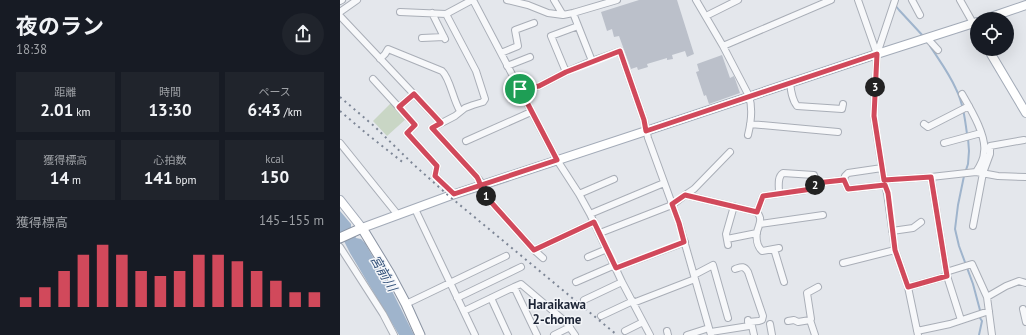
<!DOCTYPE html>
<html lang="ja">
<meta charset="utf-8">
<style>
body{margin:0;font-family:"PT Sans","Noto Sans JP",sans-serif;background:#20242c;color:#f1f3f6;height:100vh;display:flex;flex-direction:column;font-size:15px;white-space:nowrap}
*{box-sizing:border-box;margin:0}
p{font-size:13px;color:#9ea1a6}
.icon{flex:none;width:22px;height:22px;fill:none;stroke:currentColor;stroke-width:2;stroke-linecap:round;stroke-linejoin:round}
.map{position:relative;flex:1;overflow:hidden}
.panel{display:flex;flex-direction:column;background:#171b24;width:340px}
.panel>*{flex:none}
.tools{position:absolute;left:630px;top:12px;display:grid;gap:8px}
.tools a{display:grid;place-items:center;width:44px;height:44px;border-radius:50%;background:#171b24;box-shadow:0 4px 16px #0002;font-size:20px}
.pin{position:absolute;display:grid;place-items:center;width:34px;height:34px;color:#fff;margin:-17px;border:2px solid #fff;border-radius:50%;box-shadow:0 1px 4px #0007}
.km{position:absolute;width:20px;height:20px;margin:-10px;border-radius:50%;background:#222;color:#fff;font-size:11px;line-height:20px;text-align:center}
.round{display:grid;place-items:center;flex:none;width:42px;height:42px;border-radius:21px;background:#20242c}
.headline{display:flex;align-items:center;justify-content:space-between;height:68px;padding:0 16px}
h1{font-size:22px;font-weight:700;line-height:30px}
.stats{display:grid;grid-template-columns:repeat(3,1fr);gap:6px;height:68px;padding:4px 16px}
.stats div{display:grid;align-content:center;border-radius:0px;background:#20242c;text-align:center}
.stats b{font-size:17px;font-weight:700}
.stats small{font-size:11px;font-weight:400}
.stats p{font-size:11px}
.chart{height:112px;padding:8px 16px}
.chart p{display:flex;justify-content:space-between}
.chart svg{width:100%;height:72px;margin-top:4px;stroke:#d1495b;stroke-width:6}
main{display:flex;flex:1;min-height:0}
.map>svg:first-child{display:block}
.green{fill:#c9d6c5}
.water{fill:#9fb4cc}
.lines{fill:none;stroke-linecap:round;stroke-linejoin:round}
.stream{stroke:#9fb4cc;stroke-width:2}
.building{fill:#bbc0ca}
.minor-casing{stroke:#a9aeb7;stroke-width:8}
.major-casing{stroke:#a3abb8;stroke-width:10}
.highway-casing{stroke:#8b94a3;stroke-width:11}
.minor{stroke:#f7f8fa;stroke-width:6}
.major{stroke:#fff;stroke-width:8}
.highway{stroke:#fff;stroke-width:9}
.rail{stroke:#7d8696;stroke-width:2;stroke-dasharray:2 4;stroke-linecap:butt}
.route-casing{stroke:#fff;stroke-width:8}
.route{stroke:#d1495b;stroke-width:5}
.labels{text-anchor:middle;stroke-width:3;stroke-linejoin:round;paint-order:stroke}
.water-label{font-size:13px;font-style:italic;fill:#34527a;stroke:#f4f6f9}
.neighbourhood-label{font-size:13px;font-weight:bold;fill:#1d2536;stroke:#f4f6f9}
</style>
<main>
<section class="panel">
<div class="headline"><div><h1>夜のラン</h1><p>18:38</p></div><a class="round"><svg class="icon" aria-label="share" viewBox="0 0 24 24"><path d="M12 15V3M7 8l5-5 5 5M5 13v7h14v-7"/></svg></a></div>
<div class="stats">
<div><p>距離</p><b>2.01<small> km</small></b></div>
<div><p>時間</p><b>13:30</b></div>
<div><p>ペース</p><b>6:43<small> /km</small></b></div>
</div>
<div class="stats">
<div><p>獲得標高</p><b>14<small> m</small></b></div>
<div><p>心拍数</p><b>141<small> bpm</small></b></div>
<div><p>kcal</p><b>150</b></div>
</div>
<div class="chart"><p><span>獲得標高</span>145–155 m</p>
<svg viewBox="0 0 160 44" preserveAspectRatio="none"><path d="M5 44V38M15 44V32M25 44V22M35 44V12M45 44V6M55 44V12M65 44V22M75 44V25M85 44V22M95 44V12M105 44V12M115 44V16M125 44V22M135 44V28M145 44V35M155 44V35"/></svg>
</div>
</section>
<div class="map">
<svg width="686" height="335" viewBox="0 0 686 335">
<rect width="100%" height="100%" fill="#e4e7ec"/>
<path class="green" d="M52,102L67,118L47,136L33,121Z"/>
<path class="water" d="M0,211L11,224V227L16,238L21,239L25,243L50,287L74,335H59L10,253L0,233Z"/>
<g class="lines">
<path class="stream" d="M555,5L559,10L584,37
M590,46C599,60 609,73 616,89C623,103 625,119 627,134
M628,138L629,151L628,164L624,176L618,205L615,229L619,246L633,284L641,314L640,318L642,321L639,335"/>
</g>
<path class="building" d="M299,0H337L354,54L347,57L345,51L332,55L333,59L327,60V58L307,64L308,67L298,70L297,67L291,69L279,36L274,37L272,29L267,31L261,12Z
M382,55L390,78L394,76L400,93L369,104L366,95L364,96L356,72L359,71L357,64Z"/>
<g class="lines">
<defs>
<path id="minor" d="M133,0L217,160L239,194L250,214L282,282L310,335
M167,0L188,5L208,13L223,15
M214,0L223,15L233,13L277,0
M356,0L383,46L409,96C413,109 411,123 408,135
M518,0L537,54
M555,0L537,54L535,90L534,117L542,168L545,185L547,193L555,250L568,287L578,335
M572,0L580,15
M620,0L633,23
M0,1L2,0
M0,12L17,0
M60,12L106,14L132,0
M92,13L105,39
M233,13L252,61L280,51L304,120L308,138L339,223L371,335
M106,14L136,71L145,99L143,102L133,105L125,108L115,116L92,128L137,177L140,181L142,192L194,250L203,258
M0,16L101,123
M366,16L398,0
M82,38L104,37
M587,38L598,50
M383,46L491,0
M161,53L178,46L175,30L194,23
M40,59L45,54L48,49L102,71C110,78 113,100 120,111
M167,66L190,57
M226,72L211,36L238,26
M33,79L75,125L67,133L97,166L95,176L114,194
M450,83C451,91 452,100 457,106L502,109L503,104
M179,89L199,86L226,72L252,61
M622,94C630,108 647,136 644,152C644,159 640,166 636,172
M59,107L74,94
M410,124L498,132
M584,124L588,127L629,106
M126,141L191,112
M0,143L58,215
M604,143L641,133
M591,177L607,276L621,320
M504,180L508,189L545,185
M544,180L591,177L636,172L658,176L686,177
M439,193C439,186 437,177 443,173L474,175L476,183
M239,194L274,179
M345,195L354,189L390,152
M75,209L135,335
M417,212C418,213 420,217 420,218C421,223 418,227 417,232C416,238 417,246 422,251L439,248
M250,214L324,183
M420,224L483,215
M633,226L643,173L650,154V146L684,140
M552,231L573,228L581,222
M260,233L332,205L345,195L417,212L423,196L473,189L476,183L504,180L505,176L508,173L542,168
M387,239L417,233
M388,245L386,234L394,206
M0,247L43,314L54,335
M434,249L444,282
M194,250L254,222
M248,257L267,249
M503,263L555,250
M276,268L345,242
M395,269C401,267 404,265 408,272L423,316L422,320L419,321L408,322
M606,272L632,264L647,297L652,335
M354,275L373,265L388,318
M236,282L275,265
M174,287L197,335
M568,287L607,276
M647,297L666,286L679,281L686,283
M117,298L181,267
M151,298L168,335
M244,300L282,282
M293,303L355,279
M66,304L166,256
M683,309L686,322
M124,311L174,287L181,284L226,322L235,335
M261,316L293,301
M448,321L454,320L458,322L470,320
M430,324L432,335
M409,326H412L414,335
M285,331L303,322
M327,331L328,335
M577,331L610,324L649,311
M371,332L409,326L408,320
M214,335L230,327
M347,335L369,328
M475,335L470,320L471,319L467,293L478,287"/>
<path id="major" d="M645,19L686,5
M648,49L686,113
M0,200L22,228L109,196L306,131L537,54L637,22"/>
<path id="highway" d="M0,238L22,228L50,274L66,304L80,335"/>
</defs>
<use href="#minor" class="minor-casing"/>
<use href="#major" class="major-casing"/>
<use href="#highway" class="highway-casing"/>
<use href="#minor" class="minor"/>
<use href="#major" class="major"/>
<use href="#highway" class="highway"/>
<path class="rail" d="M0,97L34,126L73,164L109,196L277,335
M0,111L27,134L65,164"/>
</g>
<g class="lines">
<defs>
<path id="route" d="M180,89L217,160L114,194L95,176L97,166L67,133L75,125L59,107L74,94L101,123L92,128L137,177C140,182 141,187 142,192L194,250L254,222L276,268L344,242L339,223L332,204L345,195L417,212L423,196L472,189L476,183L504,180L508,189L545,185L548,193L555,250L568,287L607,276L591,177L544,180L534,116L537,54L306,131L304,120L280,51L226,72L199,86L180,89"/>
</defs>
<use href="#route" class="route-casing"/>
<use href="#route" class="route"/>
</g>
<g class="labels">
<g class="water-label">
<text transform="translate(44 273) rotate(60)" y="5">宮前川</text>
</g>
<g class="neighbourhood-label">
<text x="217" y="309">Haraikawa<tspan x="217" dy="15">2-chome</tspan></text>
</g>
</g>
</svg>
<div class="tools">
<a><svg class="icon" aria-label="locate" viewBox="0 0 24 24"><circle cx="12" cy="12" r="6"/><path d="M12 2v4M12 18v4M2 12h4M18 12h4"/></svg></a>
</div>
<div class="pin" style="left:180px;top:89px;background:#1e9e55"><svg class="icon" aria-label="arrive" viewBox="0 0 24 24"><path d="M6 21V4h12l-3 4 3 4H6"/></svg></div>
<b class="km" style="left:146px;top:196px">1</b>
<b class="km" style="left:475px;top:185px">2</b>
<b class="km" style="left:535px;top:87px">3</b>
</div>
</main>
